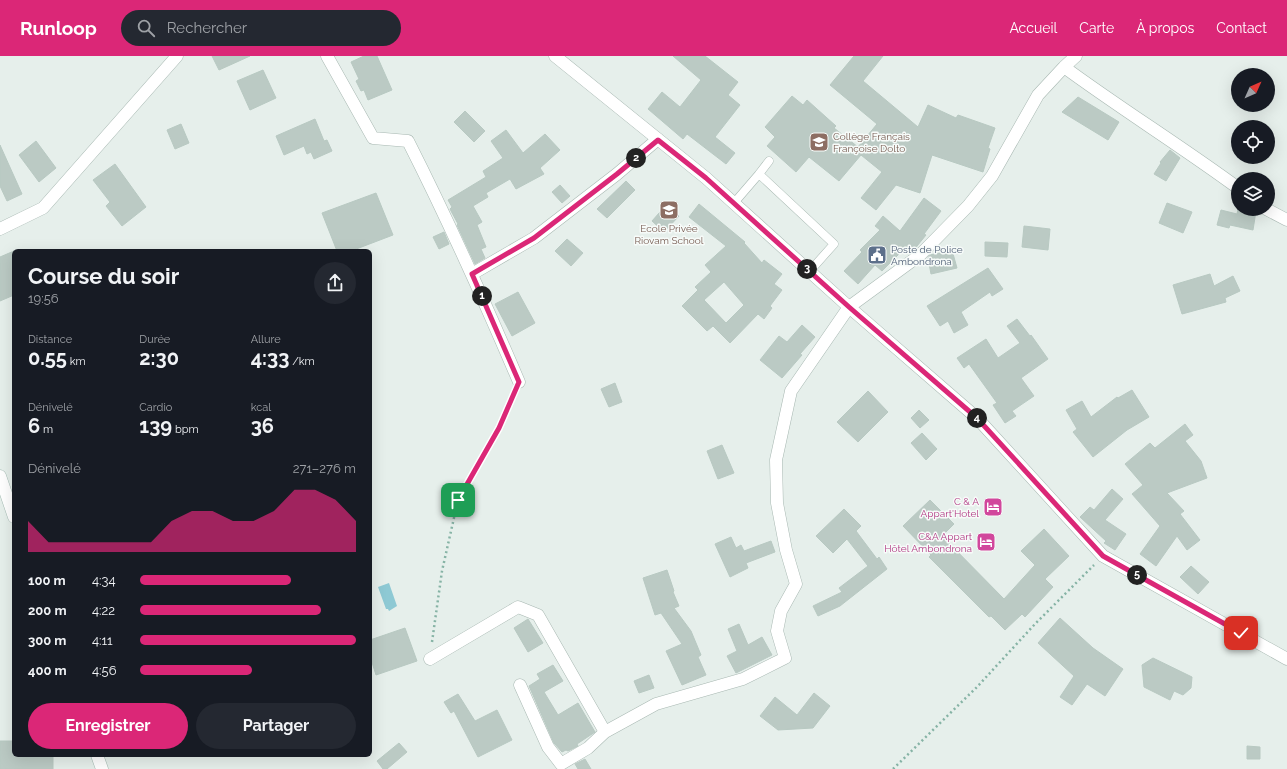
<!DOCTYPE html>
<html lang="fr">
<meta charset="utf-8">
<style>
body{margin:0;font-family:Raleway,sans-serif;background:#242831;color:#f1f3f6;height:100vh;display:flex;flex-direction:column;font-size:15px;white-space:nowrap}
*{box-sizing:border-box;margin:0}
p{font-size:13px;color:#9ea1a6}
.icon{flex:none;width:22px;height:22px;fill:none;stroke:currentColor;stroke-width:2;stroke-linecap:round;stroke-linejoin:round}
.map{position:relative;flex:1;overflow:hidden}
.sheet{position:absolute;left:12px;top:193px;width:360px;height:508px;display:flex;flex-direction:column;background:#171b24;border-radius:6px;box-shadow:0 4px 16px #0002}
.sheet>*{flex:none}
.needle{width:26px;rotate:45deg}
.buttons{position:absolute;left:1231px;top:12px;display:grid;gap:8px}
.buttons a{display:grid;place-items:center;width:44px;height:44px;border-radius:50%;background:#171b24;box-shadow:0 4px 16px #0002;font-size:20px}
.pin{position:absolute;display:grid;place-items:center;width:34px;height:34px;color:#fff;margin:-17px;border-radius:8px;box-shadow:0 2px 6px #0006}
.km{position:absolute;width:20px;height:20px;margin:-10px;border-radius:50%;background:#222;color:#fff;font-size:11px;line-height:20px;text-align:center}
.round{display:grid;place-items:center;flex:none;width:42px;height:42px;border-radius:21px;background:#242831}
.summary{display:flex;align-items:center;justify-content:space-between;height:68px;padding:0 16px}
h1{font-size:22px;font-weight:700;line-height:30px}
.metrics{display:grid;grid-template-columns:repeat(3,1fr);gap:6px;height:68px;padding:4px 16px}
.metrics div{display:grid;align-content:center}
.metrics b{font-size:20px;font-weight:700}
.metrics small{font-size:11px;font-weight:400}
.metrics p{font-size:11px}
.chart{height:112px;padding:8px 16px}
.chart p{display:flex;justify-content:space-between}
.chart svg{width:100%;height:72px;margin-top:4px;fill:#db2777;opacity:.7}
.action{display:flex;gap:8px;margin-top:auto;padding:8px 16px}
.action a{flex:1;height:46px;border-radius:24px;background:#db2777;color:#fff;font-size:16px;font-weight:700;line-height:46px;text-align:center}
.action a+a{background:#242831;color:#f1f3f6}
ul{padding:0 16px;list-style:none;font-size:13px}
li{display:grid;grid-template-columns:64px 48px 1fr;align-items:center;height:30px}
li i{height:10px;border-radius:5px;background:#db2777}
header{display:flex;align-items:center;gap:24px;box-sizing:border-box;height:56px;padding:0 20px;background:#db2777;color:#fff}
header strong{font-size:19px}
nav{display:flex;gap:22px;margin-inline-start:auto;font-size:14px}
.search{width:280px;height:36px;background:#242831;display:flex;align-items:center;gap:10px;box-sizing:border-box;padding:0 14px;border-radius:22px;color:#9ea1a6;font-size:15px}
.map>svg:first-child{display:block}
.water{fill:#8ec9d4}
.building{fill:#bbcac4;stroke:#b8c9c2;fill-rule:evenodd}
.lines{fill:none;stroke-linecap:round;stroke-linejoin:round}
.lane-casing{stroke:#a8b8b2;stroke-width:9}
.street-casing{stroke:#a8b8b2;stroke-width:13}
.secondary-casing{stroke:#a4bbb3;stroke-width:13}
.path{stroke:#86b3a5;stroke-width:2.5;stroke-dasharray:2 3;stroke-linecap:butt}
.lane{stroke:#fff;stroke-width:8}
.street{stroke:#fff;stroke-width:12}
.secondary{stroke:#fff;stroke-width:12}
.route-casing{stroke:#fff;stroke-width:8}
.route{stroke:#db2777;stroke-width:5}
.labels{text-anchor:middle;stroke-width:3;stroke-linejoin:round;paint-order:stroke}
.education-label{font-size:10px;fill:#785e54;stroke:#f7fbf9;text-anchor:start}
.service-label{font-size:10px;fill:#4e5e75;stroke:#f7fbf9;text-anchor:start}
.hotel-label{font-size:10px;fill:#b23c85;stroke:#f7fbf9;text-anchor:end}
</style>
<header>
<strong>Runloop</strong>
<div class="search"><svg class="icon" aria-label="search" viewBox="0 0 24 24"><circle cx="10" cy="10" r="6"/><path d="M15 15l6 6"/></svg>Rechercher</div>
<nav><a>Accueil</a><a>Carte</a><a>À propos</a><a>Contact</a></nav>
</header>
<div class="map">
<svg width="1287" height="713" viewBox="0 0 1287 713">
<rect width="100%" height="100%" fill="#e6efeb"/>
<path class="water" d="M389,527L397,550L389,555L388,553H386L378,531Z"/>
<path class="building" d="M212,0H250L219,14Z
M364,0H377L392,34L368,44L364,34L361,35L356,25L359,23L351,6Z
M673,0H705L738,26L728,39L740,49L715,81L735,97L726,108L687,78L683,83L648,53L662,36L680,51L701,24Z
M854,0H883L863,25L918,71L928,49L956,62L958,59L995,72L988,92L990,93L983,116L932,99L920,137L896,129L876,154L861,142L882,116L861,99L839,125L809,101L796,116L767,90L775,81L765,71L792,40L803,49L807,44L836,70L834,72L858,91L877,68L830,29Z
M263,14L276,42L250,54L237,25Z
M1078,41L1119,66L1108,84L1062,56Z
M465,55L485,75L474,86L454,66Z
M315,63L324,85L327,84L332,95L314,103L311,96L307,98L304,90L284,99L276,80Z
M181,68L189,87L175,93L167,74Z
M506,74L523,97L545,78L560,94L540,112L544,118L516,133L510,123L486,137L488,141L473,150L482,166L477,169L486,191L481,193L485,202L475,208L457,169L458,168L450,153L452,151L448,144L486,121L483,115L503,102L491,85Z
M36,85L56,112L39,126L19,99Z
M0,89L22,138L7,145L0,130Z
M1170,94L1180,102L1166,125L1154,118L1161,107L1160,106Z
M115,108L146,151L122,170L106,150L110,146L93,124Z
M626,125L635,134L607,162L597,153Z
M560,129L570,140L562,147L552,136Z
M376,137L393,179L351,195H337L322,157Z
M924,142L941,155L924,178L926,179L913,195L907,190L882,215L875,209L858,228L844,215L862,196L860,194L880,174L875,170L883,160L900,175Z
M1167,147L1192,156L1183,177L1159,167Z
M667,148L679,160L664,176L652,165Z
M699,148L745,186L744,187L762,207L764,204L782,218L774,228L782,234L770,250L772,252L764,263L758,258L730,287L713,270L707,275L682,250L698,234L695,231L711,216L705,209L726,190L689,161ZM724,226L744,249L726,267L704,244Z
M1238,153L1256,155L1253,174L1230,169L1229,172L1217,169L1221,154L1237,158Z
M1024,170L1050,173L1048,194L1022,191Z
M444,176L449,188L439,193L433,181Z
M567,183L583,197L571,210L555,195Z
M985,186L1008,187L1007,201L985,200Z
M952,194L957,212L931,218L928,202L930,199Z
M14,195V239L0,245V201Z
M988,212L1003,233L992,240L990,236L961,256L968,269L954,277L948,265L940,270L927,250Z
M1210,218L1214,230L1233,220L1240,235L1225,242L1226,246L1182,258L1173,229Z
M518,236L535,267L512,280L495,248Z
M1017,263L1030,280L1031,279L1048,303L1021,322L1034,340L1012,355L1016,360L1005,367L993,349L997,347L969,308L964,312L957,302L986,283L998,302L1020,287L1007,270Z
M802,269L815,281L800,298L802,299L782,322L760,304L779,280L787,286Z
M615,327L622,346L609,351L601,333Z
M1132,334L1149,361L1127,374L1093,401L1073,376L1077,373L1066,354L1082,345L1091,361L1117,341L1118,342Z
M868,335L888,356L858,386L837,366Z
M919,354L929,364L920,372L911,362Z
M1185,368L1193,379L1185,385L1201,405L1207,422L1167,437L1184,455L1180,458L1200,484L1187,494L1177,480L1156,510L1140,498L1160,470L1132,438L1143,429L1125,408L1150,387L1155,392Z
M922,377L937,393L926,404L911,387Z
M722,389L734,417L718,423L707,395Z
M1112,433L1123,443L1105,464L1126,478L1115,494L1104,487L1106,485L1080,461L1090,451L1094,454Z
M930,444L954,468L942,480L1004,543L1035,509L1021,495L1044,473L1069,500L1045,523L1053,531L1025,561L1022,558L1005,574L991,560L989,561L929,501L931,499L903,470Z
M844,453L861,470L856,475L877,503L879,501L887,513L840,550L818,560L813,550L842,536L839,532L868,510L847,483L833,497L816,480Z
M731,481L736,492L741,489L744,495L771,485L775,496L746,507L748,512L730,521L715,488Z
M1191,510L1209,526L1198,538L1180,521Z
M667,514L674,535L673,536L679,550L674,552L691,575L701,599L698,601L706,619L682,629L666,595L682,588L661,557L655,559L643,522Z
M1060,562L1093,592L1123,613L1105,640L1087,628L1072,649L1060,641L1074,620L1038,587Z
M528,563L543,587L528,596L514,572Z
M739,568L748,589L762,581L772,599L736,617L727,600L737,595L728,573Z
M405,572L417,605L376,619L370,600V584Z
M1153,602L1192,621L1191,632L1183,639L1174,635L1170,644L1144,631L1142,609Z
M553,609L563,625L544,636L558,659L578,647L595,676L577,688L578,690L568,695L566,694L562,696L554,687L529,630L540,623L537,618Z
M649,619L654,632L639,637L634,625Z
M814,637L830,650L813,672L778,674L760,660L775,641L797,659Z
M458,638L475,665L497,654L512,684L478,701L454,655L451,657L444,646Z
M0,685H14V699H53V713H0Z
M399,687L407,696L387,713H383L377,705Z
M1247,690L1260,691V703H1247Z
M585,703L591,713H578L575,708Z"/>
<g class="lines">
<defs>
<path id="lane" d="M759,118L769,105
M734,147L759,118L834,188L809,216"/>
<path id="street" d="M327,0L373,82L408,85C448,164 484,244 519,326
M555,0L706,122L849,251L977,362L1103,500L1287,603
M1064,11C1121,53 1181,90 1238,132
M1266,153L1287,164
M0,173L43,152L177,0
M472,218L534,182L617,118L658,83
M430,603L518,551L538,559L605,676
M520,629L548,691L561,708L588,692L605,676L656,648L743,623L785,602L777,575L781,555L796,528L786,494L777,447L776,404L791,335L849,251L920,199L968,150L992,120L1038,39L1064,11L1076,0"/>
<path id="secondary" d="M0,420L14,461
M97,699L102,713"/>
</defs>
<use href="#lane" class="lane-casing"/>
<use href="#street" class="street-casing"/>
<use href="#secondary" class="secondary-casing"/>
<path class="path" d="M432,586L442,515L458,444L499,372L514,337
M893,713L977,631L1035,568L1094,509"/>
<use href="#lane" class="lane"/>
<use href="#street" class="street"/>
<use href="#secondary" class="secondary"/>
</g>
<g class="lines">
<defs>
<path id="route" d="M458,444L499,372L519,326L472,218L534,182L617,118L658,84L706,122L849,251L977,362L1103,500L1241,577"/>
</defs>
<use href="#route" class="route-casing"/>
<use href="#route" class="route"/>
</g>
<defs>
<symbol id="school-square" viewBox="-11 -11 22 22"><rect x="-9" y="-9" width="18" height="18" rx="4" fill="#8d6e63" stroke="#f7fbf9"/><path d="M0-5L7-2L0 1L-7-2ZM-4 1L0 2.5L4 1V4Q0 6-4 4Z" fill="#fff"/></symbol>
<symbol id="civic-square" viewBox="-11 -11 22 22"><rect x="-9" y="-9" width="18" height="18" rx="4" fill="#5c6f8a" stroke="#f7fbf9"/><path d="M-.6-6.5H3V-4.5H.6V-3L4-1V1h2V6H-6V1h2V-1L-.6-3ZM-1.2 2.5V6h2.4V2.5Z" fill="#fff"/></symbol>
<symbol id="hotel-square" viewBox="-11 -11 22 22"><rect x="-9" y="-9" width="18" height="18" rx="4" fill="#d1479c" stroke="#f7fbf9"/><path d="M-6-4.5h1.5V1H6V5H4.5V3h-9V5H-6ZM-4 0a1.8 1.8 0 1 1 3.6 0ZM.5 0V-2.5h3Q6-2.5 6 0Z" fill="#fff"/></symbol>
</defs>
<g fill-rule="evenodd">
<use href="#school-square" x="808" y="75" width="22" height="22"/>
<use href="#school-square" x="658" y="143" width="22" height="22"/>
<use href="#civic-square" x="866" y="188" width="22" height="22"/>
<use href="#hotel-square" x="982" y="440" width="22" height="22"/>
<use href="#hotel-square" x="975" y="475" width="22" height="22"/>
</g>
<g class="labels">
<g class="education-label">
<text x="833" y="84">Collège Français<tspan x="833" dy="12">Françoise Dolto</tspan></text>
<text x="669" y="176" text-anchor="middle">Ecole Privée<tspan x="669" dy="12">Riovam School</tspan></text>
</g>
<g class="service-label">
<text x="891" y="197">Poste de Police<tspan x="891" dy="12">Ambondrona</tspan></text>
</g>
<g class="hotel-label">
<text x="979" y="449">C &amp; A<tspan x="979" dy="12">Appart'Hotel</tspan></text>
<text x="972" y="484">C&amp;A Appart<tspan x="972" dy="12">Hôtel Ambondrona</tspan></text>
</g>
</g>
</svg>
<div class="buttons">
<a><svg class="needle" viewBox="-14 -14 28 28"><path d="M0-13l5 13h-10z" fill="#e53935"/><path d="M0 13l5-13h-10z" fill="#9ea1a6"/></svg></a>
<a><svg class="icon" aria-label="locate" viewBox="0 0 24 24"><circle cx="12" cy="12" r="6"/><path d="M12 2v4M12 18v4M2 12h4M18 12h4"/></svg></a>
<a><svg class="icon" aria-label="layers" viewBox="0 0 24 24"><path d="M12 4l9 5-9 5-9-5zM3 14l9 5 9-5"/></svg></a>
</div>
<div class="pin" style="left:458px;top:444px;background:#1e9e55"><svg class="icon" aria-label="arrive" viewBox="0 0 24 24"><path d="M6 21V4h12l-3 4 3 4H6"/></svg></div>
<div class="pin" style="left:1241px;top:577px;background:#d93025"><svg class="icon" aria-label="check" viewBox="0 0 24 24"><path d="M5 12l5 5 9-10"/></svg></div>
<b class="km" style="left:482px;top:240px">1</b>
<b class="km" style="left:636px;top:102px">2</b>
<b class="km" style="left:807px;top:213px">3</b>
<b class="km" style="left:977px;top:362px">4</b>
<b class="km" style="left:1137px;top:519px">5</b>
<section class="sheet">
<div class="summary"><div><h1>Course du soir</h1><p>19:56</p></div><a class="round"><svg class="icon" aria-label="share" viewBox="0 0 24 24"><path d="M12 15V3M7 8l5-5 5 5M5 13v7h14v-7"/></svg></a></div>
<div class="metrics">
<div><p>Distance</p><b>0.55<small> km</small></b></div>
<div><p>Durée</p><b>2:30</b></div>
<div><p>Allure</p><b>4:33<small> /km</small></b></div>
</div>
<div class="metrics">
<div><p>Dénivelé</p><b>6<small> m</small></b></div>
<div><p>Cardio</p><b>139<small> bpm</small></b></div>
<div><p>kcal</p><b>36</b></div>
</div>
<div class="chart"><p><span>Dénivelé</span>271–276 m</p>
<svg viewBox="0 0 160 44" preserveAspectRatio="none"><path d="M0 44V25L10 38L20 38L30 38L40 38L50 38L60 38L70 25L80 19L90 19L100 25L110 25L120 19L130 6L140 6L150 12L160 25V44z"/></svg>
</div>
<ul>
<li><b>100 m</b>4:34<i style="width:70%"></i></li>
<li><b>200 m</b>4:22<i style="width:84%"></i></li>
<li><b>300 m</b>4:11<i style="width:100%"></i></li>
<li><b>400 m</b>4:56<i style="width:52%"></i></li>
</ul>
<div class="action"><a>Enregistrer</a><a>Partager</a></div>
</section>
</div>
